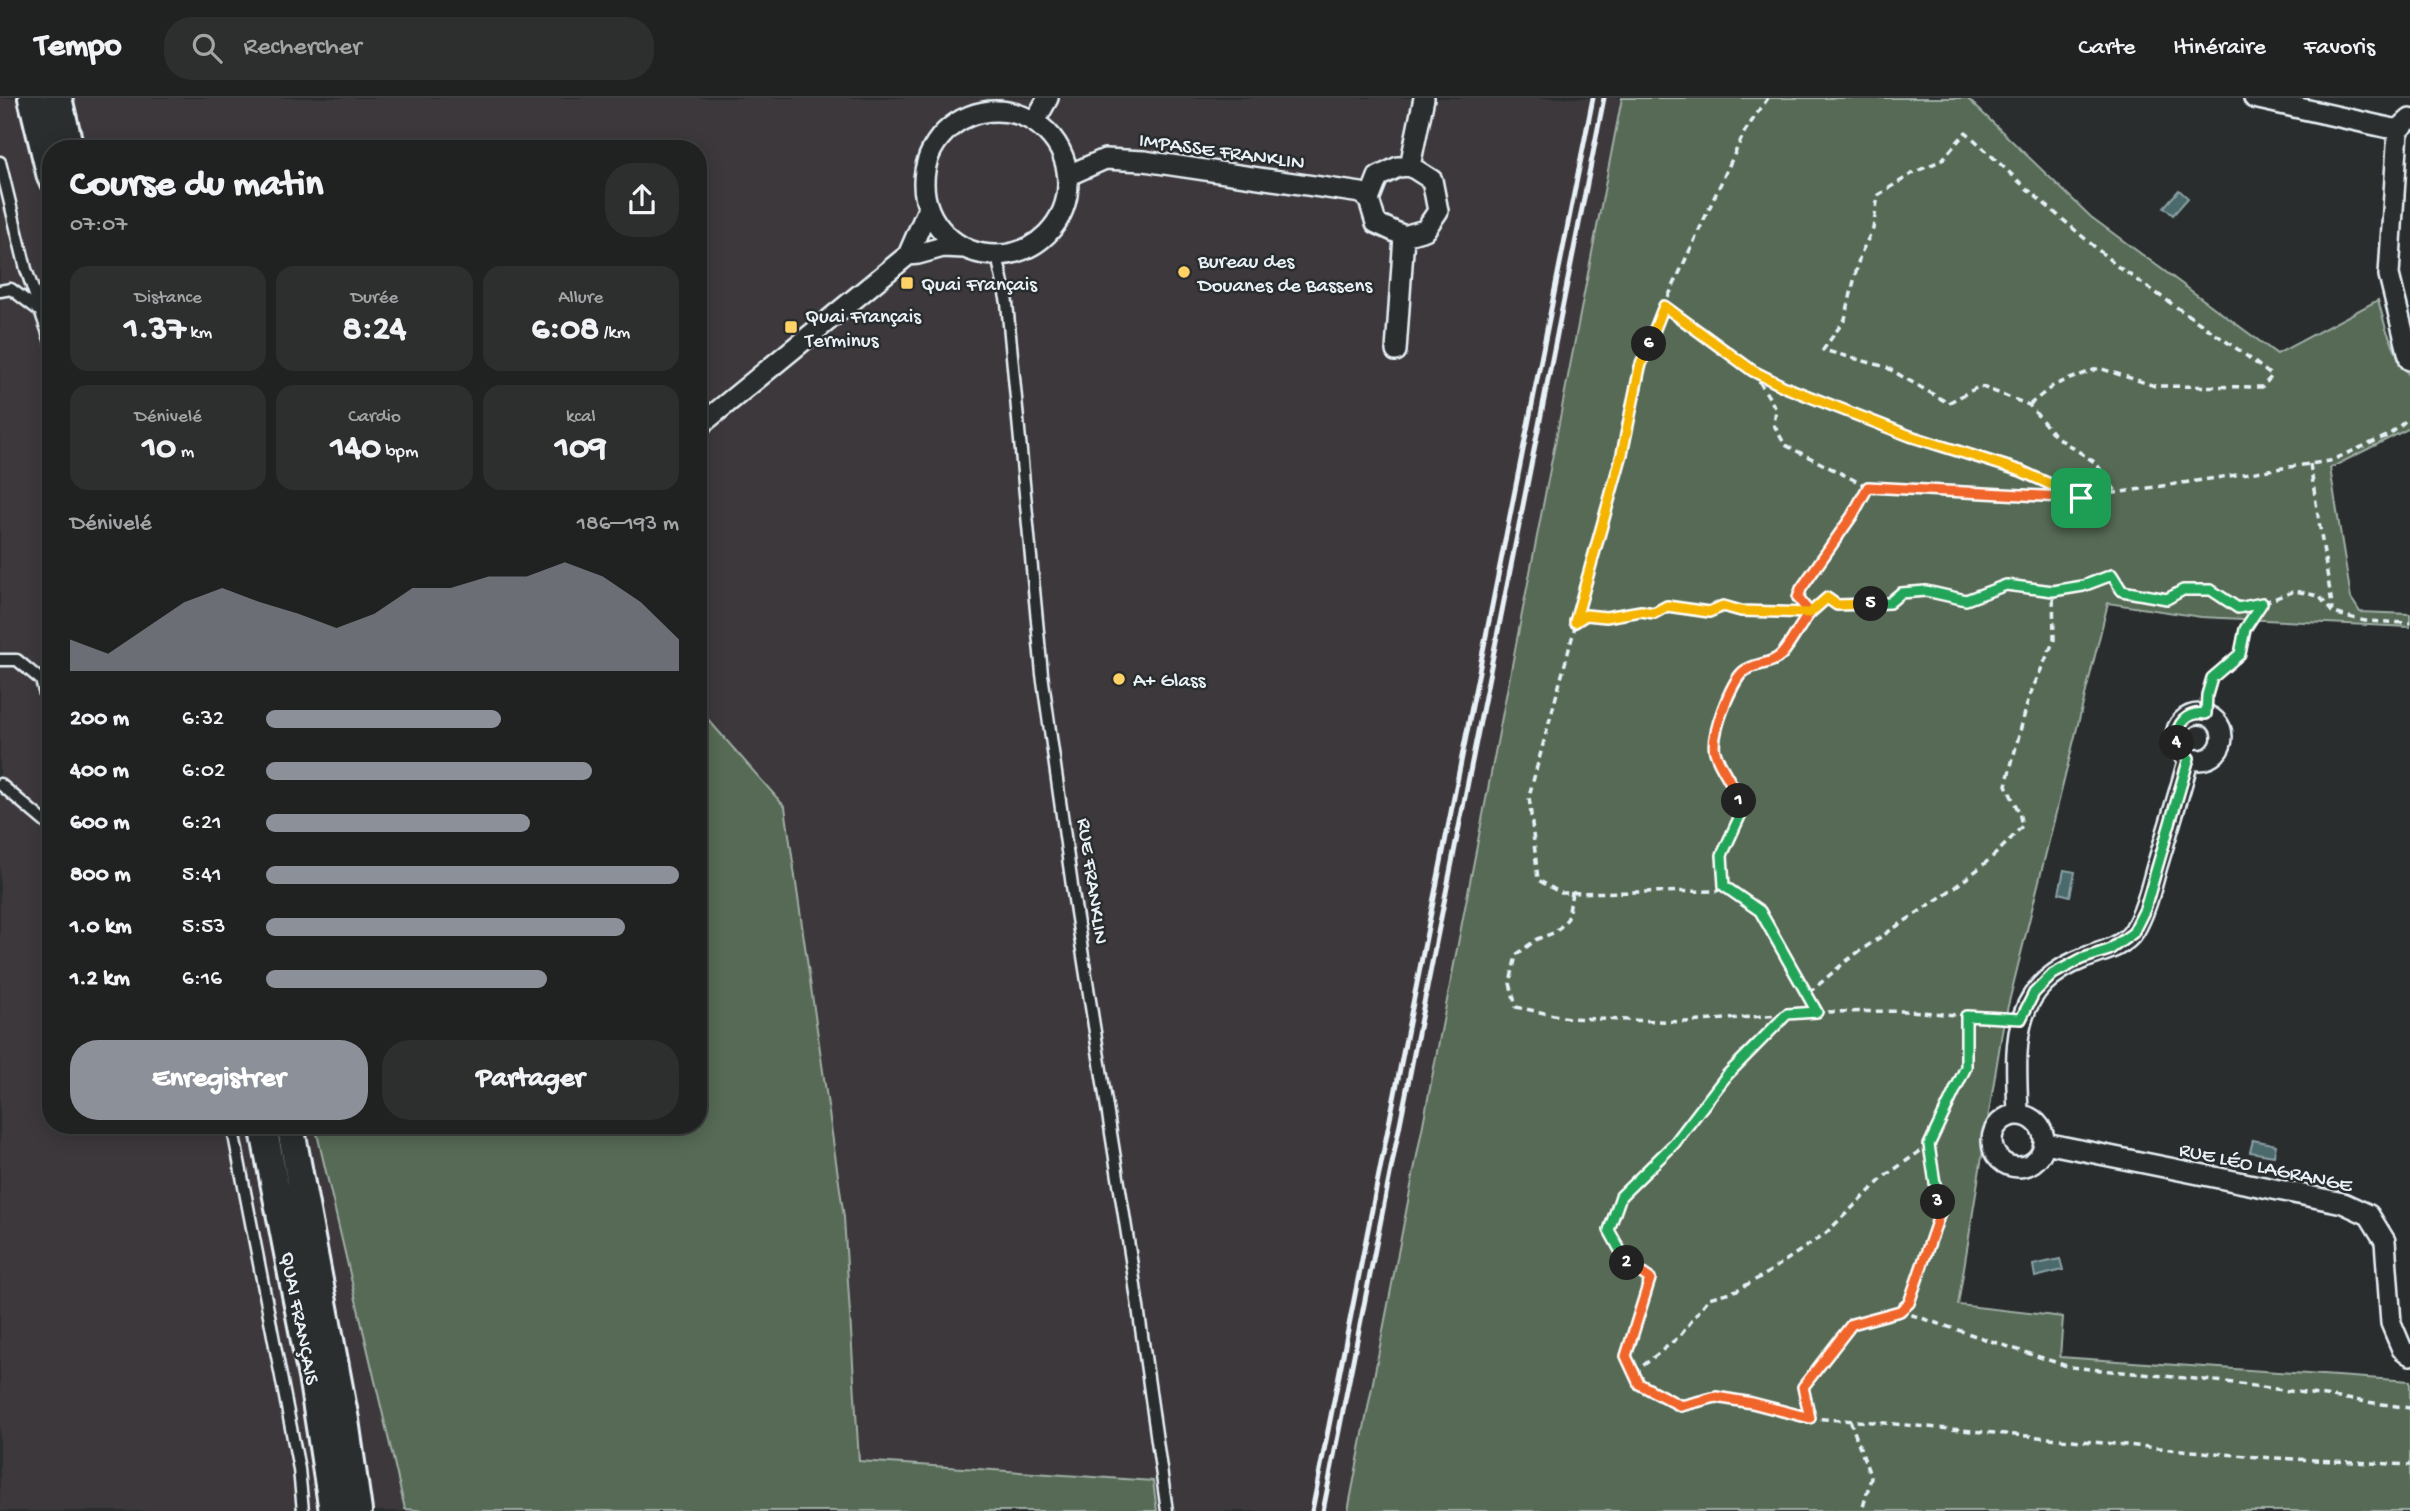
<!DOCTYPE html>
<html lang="fr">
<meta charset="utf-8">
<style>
body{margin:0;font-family:"Gochi Hand",sans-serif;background:#2d2f2f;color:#f1f3f6;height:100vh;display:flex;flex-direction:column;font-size:26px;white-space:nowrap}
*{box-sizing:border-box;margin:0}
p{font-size:23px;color:#a2a4a5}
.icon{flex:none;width:38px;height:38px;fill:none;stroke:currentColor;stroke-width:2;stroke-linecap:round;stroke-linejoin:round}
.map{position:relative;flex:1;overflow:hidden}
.sheet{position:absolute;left:42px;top:42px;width:665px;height:994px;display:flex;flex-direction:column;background:#202222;border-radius:28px;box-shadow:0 4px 18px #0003,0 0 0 2px #3d3f40}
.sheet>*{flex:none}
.pin{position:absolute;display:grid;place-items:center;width:60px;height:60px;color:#fff;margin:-30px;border-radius:14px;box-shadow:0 4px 10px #0006}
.km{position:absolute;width:35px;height:35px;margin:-18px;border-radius:50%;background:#222;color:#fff;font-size:19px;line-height:35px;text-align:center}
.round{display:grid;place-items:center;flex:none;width:74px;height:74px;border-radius:28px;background:#2d2f2f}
.summary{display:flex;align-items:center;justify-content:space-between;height:119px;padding:0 28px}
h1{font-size:38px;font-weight:700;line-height:52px}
.stats{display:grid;grid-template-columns:repeat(3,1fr);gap:10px;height:119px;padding:7px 28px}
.stats div{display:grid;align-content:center;border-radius:18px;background:#2d2f2f;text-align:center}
.stats b{font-size:35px;font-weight:700}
.stats small{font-size:19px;font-weight:400}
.stats p{font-size:19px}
.chart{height:196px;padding:14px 28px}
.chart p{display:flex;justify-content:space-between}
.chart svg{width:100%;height:126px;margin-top:7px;fill:#8c9099;opacity:.7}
.action{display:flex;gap:14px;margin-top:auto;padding:14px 28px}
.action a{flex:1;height:80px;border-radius:28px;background:#8c9099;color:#fff;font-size:28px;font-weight:700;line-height:80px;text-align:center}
.action a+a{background:#2d2f2f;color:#f1f3f6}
ul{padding:0 28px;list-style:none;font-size:23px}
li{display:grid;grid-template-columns:112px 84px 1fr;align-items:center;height:52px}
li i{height:18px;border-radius:9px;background:#8c9099}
header{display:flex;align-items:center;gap:42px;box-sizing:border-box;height:98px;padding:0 35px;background:#202222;border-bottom:2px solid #3d3f40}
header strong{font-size:33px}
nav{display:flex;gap:38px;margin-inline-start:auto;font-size:24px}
.search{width:490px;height:63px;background:#2d2f2f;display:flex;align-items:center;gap:18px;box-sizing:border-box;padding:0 24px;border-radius:28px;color:#a2a4a5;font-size:26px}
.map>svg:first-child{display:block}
.built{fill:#3d393a}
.green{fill:#566a55;stroke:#9faea6;stroke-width:2}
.water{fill:#4c6a6c;stroke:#8aa0a4;stroke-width:2}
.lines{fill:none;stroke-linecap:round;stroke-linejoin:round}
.service-casing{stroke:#e8f1f8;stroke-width:15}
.minor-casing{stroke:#e8f1f8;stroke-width:24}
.secondary-casing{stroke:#e8f1f8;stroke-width:32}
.path{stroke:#e8f1f8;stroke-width:3.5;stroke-dasharray:7 5;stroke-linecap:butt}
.service{stroke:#2a2d2e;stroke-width:10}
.minor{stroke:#2a2d2e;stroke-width:19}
.secondary{stroke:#2a2d2e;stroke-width:26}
.rail{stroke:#e8f1f8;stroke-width:5}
.split-1-casing{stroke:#fff;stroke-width:14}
.split-2-casing{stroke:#fff;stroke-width:14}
.split-3-casing{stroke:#fff;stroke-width:14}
.split-4-casing{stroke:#fff;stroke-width:14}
.split-5-casing{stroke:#fff;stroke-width:14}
.split-6-casing{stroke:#fff;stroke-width:14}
.split-7-casing{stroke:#fff;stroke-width:14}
.split-1{stroke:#f0652b;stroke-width:9}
.split-2{stroke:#22a559;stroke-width:9}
.split-3{stroke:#f0652b;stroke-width:9}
.split-4{stroke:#22a559;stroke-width:9}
.split-5{stroke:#22a559;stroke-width:9}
.split-6{stroke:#f5b400;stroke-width:9}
.split-7{stroke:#f5b400;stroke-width:9}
.poi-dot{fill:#ffd166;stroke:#2a2d2e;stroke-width:2.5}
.labels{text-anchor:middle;stroke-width:5;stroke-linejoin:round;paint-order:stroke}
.street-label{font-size:21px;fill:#e8f1f8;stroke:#2a2d2e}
.poi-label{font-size:21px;fill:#e8f1f8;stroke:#2a2d2e;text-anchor:start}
</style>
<header>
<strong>Tempo</strong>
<div class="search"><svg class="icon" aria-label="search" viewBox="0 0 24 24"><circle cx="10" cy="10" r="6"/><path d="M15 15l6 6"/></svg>Rechercher</div>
<nav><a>Carte</a><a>Itinéraire</a><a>Favoris</a></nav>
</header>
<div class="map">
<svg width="2410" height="1413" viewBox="0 0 2410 1413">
<rect width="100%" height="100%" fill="#2a2d2e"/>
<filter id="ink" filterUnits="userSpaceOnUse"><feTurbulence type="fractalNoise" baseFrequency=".0143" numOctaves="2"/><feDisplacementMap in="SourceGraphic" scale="14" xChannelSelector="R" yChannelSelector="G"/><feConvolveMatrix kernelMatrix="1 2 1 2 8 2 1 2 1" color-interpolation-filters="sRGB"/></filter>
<g filter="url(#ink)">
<path class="built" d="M0,0H1622L1348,1413H1157L1152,1383L859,1363L844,1119L785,709L698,610V51H51V1027H315L405,1411L426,1413H0Z"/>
<path class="green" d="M1622,0H1967L2091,119L2277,256L2378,202L2386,231L2400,263L2410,279V330L2330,370L2351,500L2360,514L2410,516V529L2201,519L2108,505L2003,928L1958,1207L2063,1219L2060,1259L2410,1283V1413H1348Z
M698,610L785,709L844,1119L859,1363L1153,1383L1157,1413H426L405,1411L315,1027H698Z"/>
<path class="water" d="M2179,92L2188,100L2173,117L2164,109Z
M2064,772L2075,774L2070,798L2059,795Z
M2253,1042L2276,1047L2274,1058L2250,1054Z
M2060,1161L2063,1172L2035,1179L2033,1167Z"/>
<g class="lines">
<defs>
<path id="service" d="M0,64L26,171L51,244
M997,157L1007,205L1042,576L1073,795L1133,1174L1167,1413
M0,193L11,191L40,213
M0,562H17L41,582L48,608
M51,604L48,608L51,640
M0,686L51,729
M232,1027L299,1371L303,1413"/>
<path id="minor" d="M2254,0L2398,32
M924 85a72 72 0 1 1 144 0a72 72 0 1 1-144 0Z
M2410,21L2398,32L2389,177L2410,262
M1035,23L1048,0
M1410,68L1432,82L1438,113L1425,132L1404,138L1376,125L1369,102L1378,79L1398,69Z
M1410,68L1424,0
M1069,77L1105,61L1144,63L1361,95L1369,102
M908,157L918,156L943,149L964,150
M1396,253L1404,138
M698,329L908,157L928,111
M2176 639a23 23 0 1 1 46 0a23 23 0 1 1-46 0Z
M1992 1043a26 26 0 1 1 52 0a26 26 0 1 1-52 0Z
M2018,1017C2016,949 2007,890 2084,860C2100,854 2124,849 2134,833C2146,813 2151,789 2157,768C2168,732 2179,696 2189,660
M2045,1045L2343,1105L2369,1117L2385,1143L2391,1225L2402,1251L2410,1257"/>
<path id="secondary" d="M32,0L51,79
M58,0L70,51
M263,1027L313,1284L333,1413
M290,1027L345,1322L358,1413"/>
</defs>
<use href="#service" class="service-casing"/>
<use href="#minor" class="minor-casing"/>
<use href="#secondary" class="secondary-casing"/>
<path class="path" d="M1768,0L1745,33L1664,208L1640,269L1622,356L1529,698L1538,782L1561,795L1717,793L1724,788L1760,813L1817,914L1910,913L1966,918V969L1929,1047L1940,1115L1909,1205L1900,1213L1852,1226L1803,1289L1810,1320L1873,1324L2258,1359L2410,1367
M1664,208L1753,273L1785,289L1910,338L2021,373L2079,399
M1753,273L1776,311L1774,327L1785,347L1868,389L2081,400L2330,363L2389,337L2410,319
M2029,307L2054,287L2099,270L2155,288L2262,289L2272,278L2243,255L2117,168L2026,90L1966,34L1942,62L1915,74L1878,97L1873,131L1860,157L1845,221L1823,252L1886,269L1948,305L1980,288L2029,307L2055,338L2096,365L2117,395
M2310,366L2333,513
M2053,493L2083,488L2112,477L2122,493L2167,501L2183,492H2211L2238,510L2262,505
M1810,515L1798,500L1801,491L1852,418L1868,389
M1577,523L1586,517L1606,519L1625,514L1641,513L1654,515L1667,508L1709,514L1723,508L1741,513L1810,515
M2206,616L2207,597L2212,580L2240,556L2245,531L2262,505L2295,493L2319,498L2333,515L2365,523L2410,525
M1724,787C1725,778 1720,765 1723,756C1726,745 1738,727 1740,717C1744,693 1721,675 1715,653C1710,637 1732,581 1746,572C1757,565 1770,567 1780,558C1789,549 1794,537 1801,527C1808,516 1816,507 1827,500L1837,507L1865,506L1889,505L1901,495L1926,493L1967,502L2006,487L2053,493L2054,542L2029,599L2006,687L2019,714L2022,728C1977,782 1914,815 1857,855C1840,867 1824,883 1807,896
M1572,794L1568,820L1556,834L1537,841L1516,857L1510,885L1516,909L1568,920L1687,924L1817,914
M1787,916L1727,977L1674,1046L1621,1098L1609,1132L1626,1164L1650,1181L1626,1258L1639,1286L1681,1308L1716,1299L1752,1305L1810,1320
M1966,918L2002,920
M1900,1213L2070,1269L2226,1284L2410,1310
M1634,1275L1680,1238L1709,1200L1737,1192L1766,1176L1826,1135L1885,1078L1929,1047
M1850,1322L1871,1380L1862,1413"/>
<use href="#service" class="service"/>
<use href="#minor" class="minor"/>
<use href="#secondary" class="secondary"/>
<path class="rail" d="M1312,1413L1593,0
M1323,1413L1604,0"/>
</g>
</g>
<g class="lines" filter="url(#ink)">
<defs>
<path id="split-1" d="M1739,703C1733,684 1721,672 1715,654C1710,638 1731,585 1743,574C1755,564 1771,568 1782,556C1793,543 1799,528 1810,515L1798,500L1801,491L1852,418L1868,389L2081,400"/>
<path id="split-2" d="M1627,1165L1609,1132L1621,1098L1674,1046L1727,977L1787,916L1817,914L1760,813L1724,788L1722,757L1740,718L1739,703"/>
<path id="split-3" d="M1627,1165L1650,1181L1626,1258L1639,1286L1681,1308L1716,1299L1752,1305L1810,1320L1803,1289L1852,1226L1900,1213L1909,1205L1940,1115L1938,1104"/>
<path id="split-4" d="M1938,1104L1929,1047L1966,969V918L2021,921L2034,895L2053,876L2081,861L2109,852L2133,835L2145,811L2189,660L2179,651L2177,645"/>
<path id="split-5" d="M1871,506L1889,505L1901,495L1926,493L1966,502L2006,487L2053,493L2083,488L2112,477L2122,493L2167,501L2183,492H2211L2238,510L2262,505L2245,531L2240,556L2212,580L2207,597L2206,616C2187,613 2175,626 2177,645"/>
<path id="split-6" d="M1649,246L1640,269L1622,356L1575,524L1586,517L1606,519L1641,513L1654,515L1667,508L1709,514L1723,508L1741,513L1810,515L1827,500L1837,507L1871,506"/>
<path id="split-7" d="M1649,246L1664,208L1753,273L1785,289L1910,338L2021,373L2081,400"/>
</defs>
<use href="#split-1" class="split-1-casing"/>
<use href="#split-2" class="split-2-casing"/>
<use href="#split-3" class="split-3-casing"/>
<use href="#split-4" class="split-4-casing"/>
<use href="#split-5" class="split-5-casing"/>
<use href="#split-6" class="split-6-casing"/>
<use href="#split-7" class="split-7-casing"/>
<use href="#split-1" class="split-1"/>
<use href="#split-2" class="split-2"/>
<use href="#split-3" class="split-3"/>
<use href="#split-4" class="split-4"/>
<use href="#split-5" class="split-5"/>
<use href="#split-6" class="split-6"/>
<use href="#split-7" class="split-7"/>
</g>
<g class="poi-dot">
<circle cx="1184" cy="174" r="7"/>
<rect x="900" y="178" width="14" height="14" rx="3.5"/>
<rect x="784" y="222" width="14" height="14" rx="3.5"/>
<circle cx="1119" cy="581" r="7"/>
</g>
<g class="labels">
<g class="street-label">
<text transform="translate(1222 52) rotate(8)" y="7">IMPASSE FRANKLIN</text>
<text transform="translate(1094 783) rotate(82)" y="7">RUE FRANKLIN</text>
<text transform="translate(2266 1068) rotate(12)" y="7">RUE LÉO LAGRANGE</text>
<text transform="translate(301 1220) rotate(79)" y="7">QUAI FRANÇAIS</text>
</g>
<g class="poi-label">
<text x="1198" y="169">Bureau des<tspan x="1198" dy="24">Douanes de Bassens</tspan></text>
<text x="921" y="192">Quai Français</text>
<text x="805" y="224">Quai Français<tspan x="805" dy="24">Terminus</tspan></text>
<text x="1133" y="588">A+ Glass</text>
</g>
</g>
</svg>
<div class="pin" style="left:2081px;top:400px;background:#1e9e55"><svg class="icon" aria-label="arrive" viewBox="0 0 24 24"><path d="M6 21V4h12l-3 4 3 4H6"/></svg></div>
<b class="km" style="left:1739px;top:703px">1</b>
<b class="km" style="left:1627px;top:1165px">2</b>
<b class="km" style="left:1938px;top:1104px">3</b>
<b class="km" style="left:2177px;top:645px">4</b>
<b class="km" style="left:1871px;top:506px">5</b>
<b class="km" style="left:1649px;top:246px">6</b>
<section class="sheet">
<div class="summary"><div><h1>Course du matin</h1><p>07:07</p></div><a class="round"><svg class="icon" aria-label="share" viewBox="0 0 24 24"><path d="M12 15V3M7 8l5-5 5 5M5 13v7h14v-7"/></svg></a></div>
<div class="stats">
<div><p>Distance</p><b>1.37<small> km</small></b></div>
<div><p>Durée</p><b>8:24</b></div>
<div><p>Allure</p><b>6:08<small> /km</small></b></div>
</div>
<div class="stats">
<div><p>Dénivelé</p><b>10<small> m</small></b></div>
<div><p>Cardio</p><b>140<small> bpm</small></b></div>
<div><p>kcal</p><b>109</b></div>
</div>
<div class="chart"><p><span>Dénivelé</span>186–193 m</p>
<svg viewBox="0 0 160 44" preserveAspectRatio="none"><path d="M0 44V33L10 38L20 29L30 20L40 15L50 20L60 24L70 29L80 24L90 15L100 15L110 11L120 11L130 6L140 11L150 20L160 33V44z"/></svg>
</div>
<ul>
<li><b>200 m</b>6:32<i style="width:57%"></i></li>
<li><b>400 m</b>6:02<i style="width:79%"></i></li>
<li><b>600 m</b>6:21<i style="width:64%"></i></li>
<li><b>800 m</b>5:41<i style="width:100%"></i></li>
<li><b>1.0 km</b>5:53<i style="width:87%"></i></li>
<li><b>1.2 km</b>6:16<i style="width:68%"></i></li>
</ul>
<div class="action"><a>Enregistrer</a><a>Partager</a></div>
</section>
</div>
